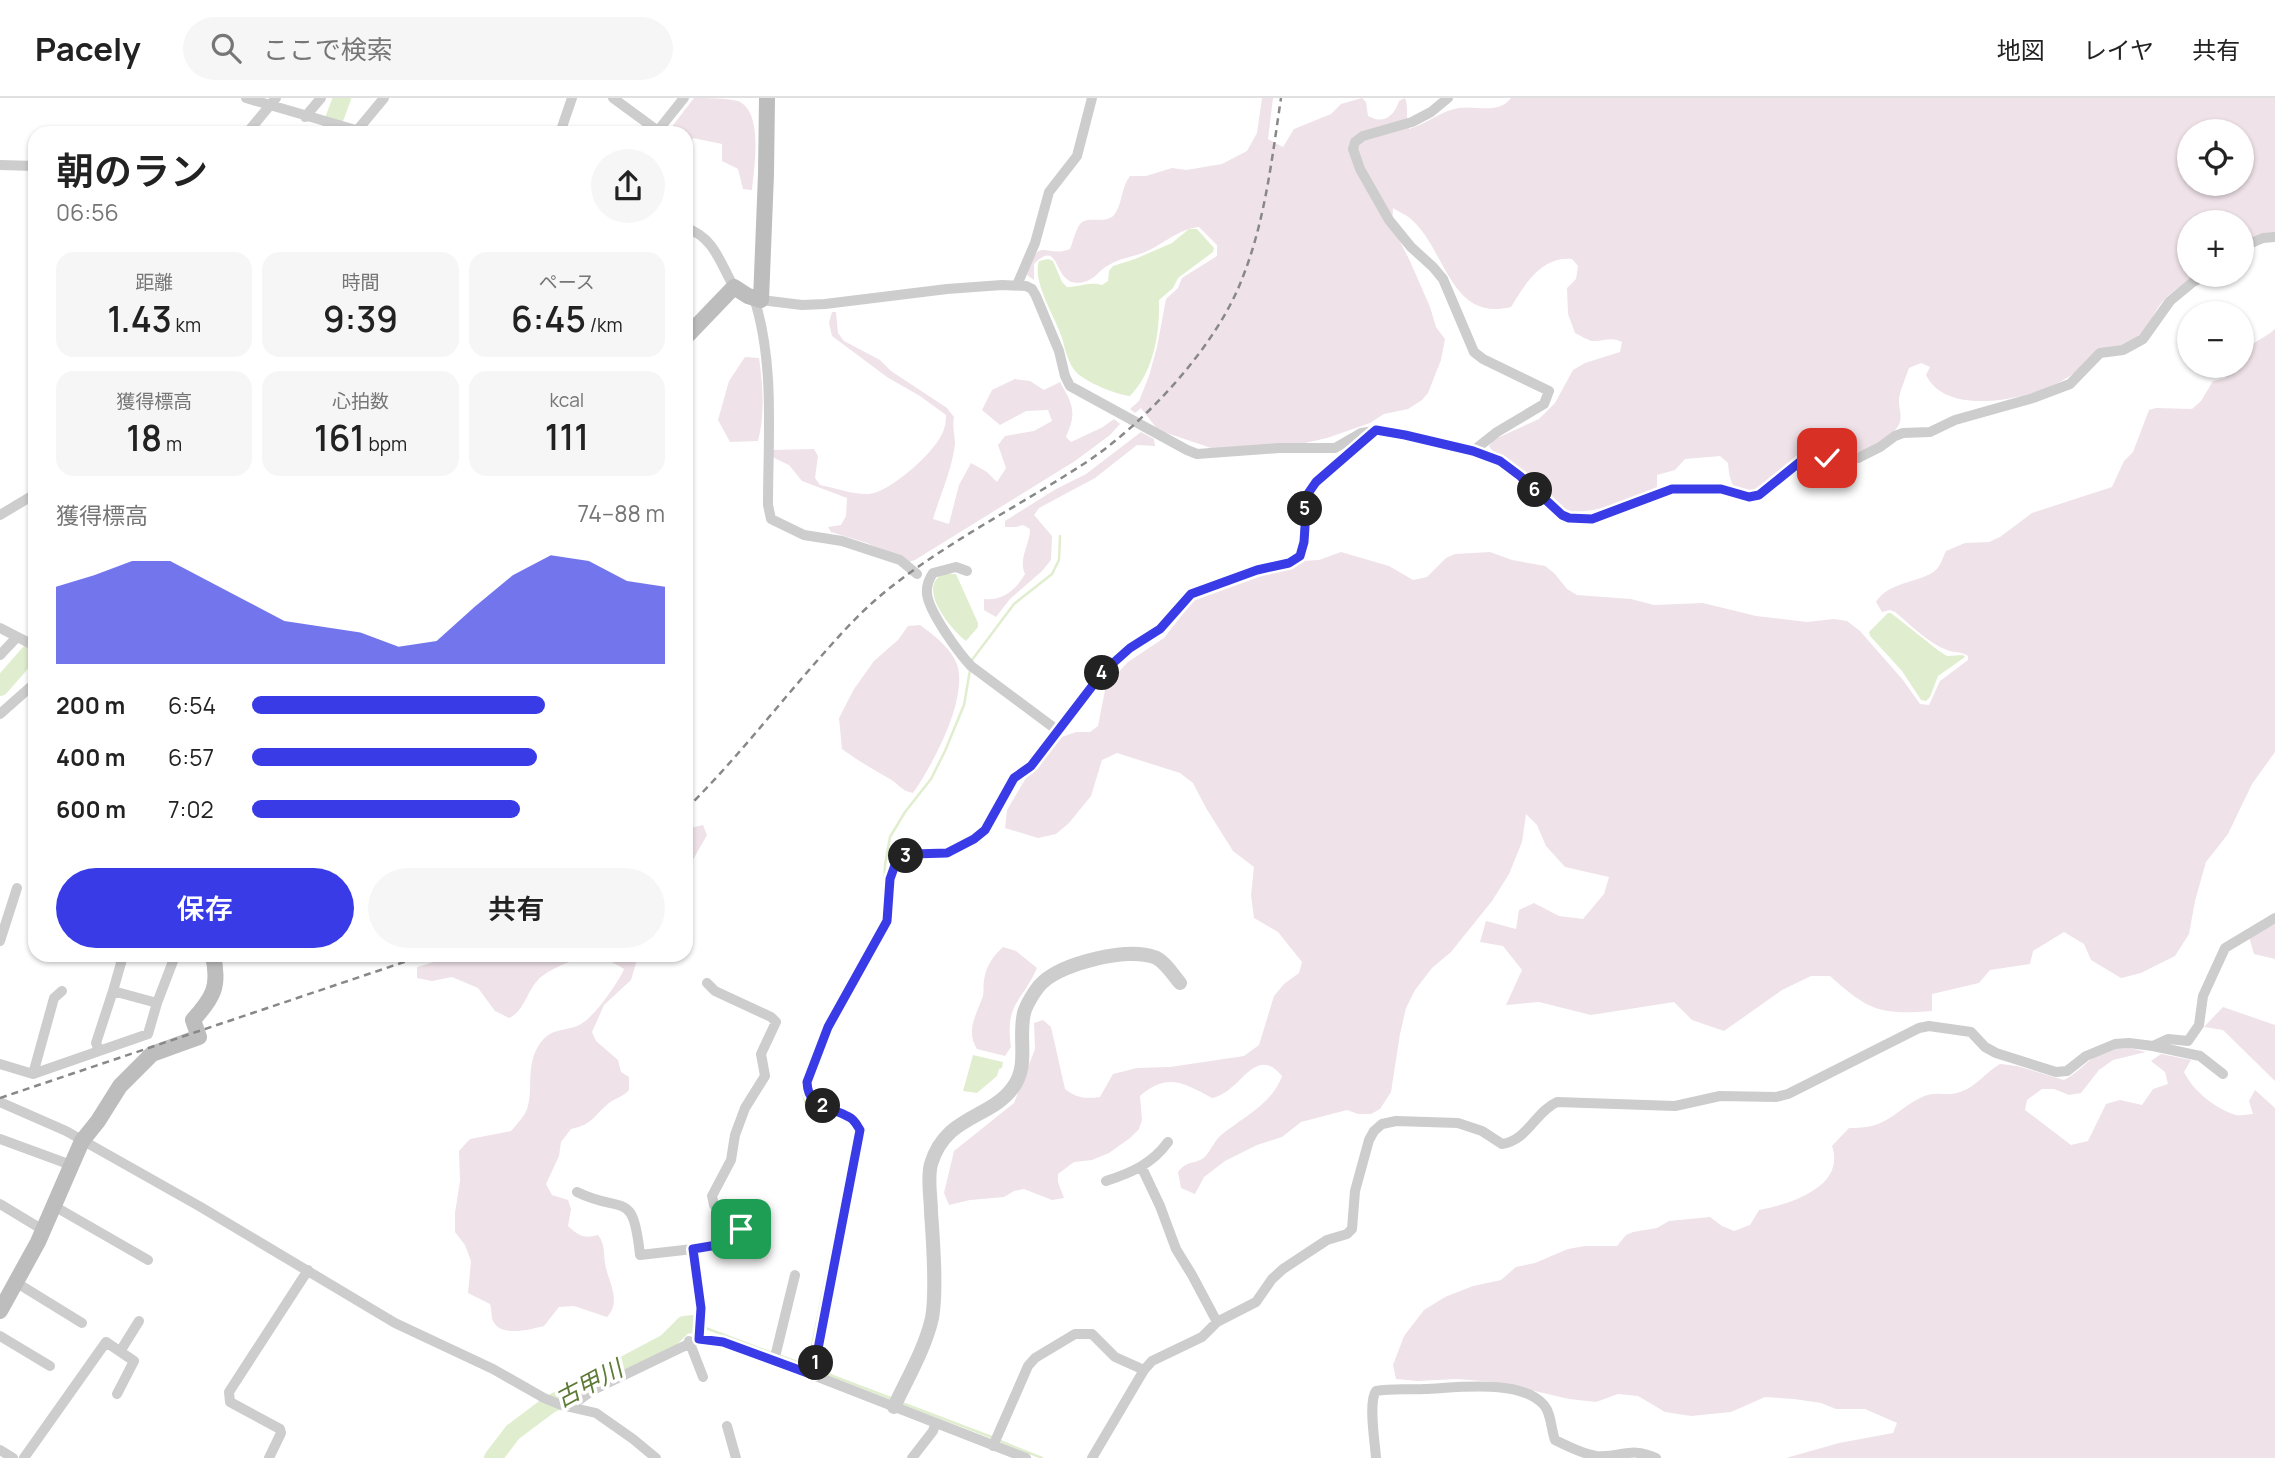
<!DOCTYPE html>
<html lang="ja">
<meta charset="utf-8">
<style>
body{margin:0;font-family:Manrope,"Noto Sans JP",sans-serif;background:#f6f6f6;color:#222;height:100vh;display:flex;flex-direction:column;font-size:26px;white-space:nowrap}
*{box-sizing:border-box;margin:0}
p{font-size:23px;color:#767676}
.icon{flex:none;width:38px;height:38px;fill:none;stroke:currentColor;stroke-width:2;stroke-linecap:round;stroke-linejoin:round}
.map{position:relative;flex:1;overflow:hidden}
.panel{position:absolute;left:28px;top:28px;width:665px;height:836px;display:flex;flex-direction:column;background:#fff;border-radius:21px;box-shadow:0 2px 5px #0004}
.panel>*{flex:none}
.buttons{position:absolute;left:2177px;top:21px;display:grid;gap:14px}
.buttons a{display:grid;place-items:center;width:77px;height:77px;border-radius:50%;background:#fff;box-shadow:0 2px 5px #0004;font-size:35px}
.pin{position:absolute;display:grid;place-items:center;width:60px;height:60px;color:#fff;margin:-30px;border-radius:14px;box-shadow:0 4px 10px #0006}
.km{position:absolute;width:35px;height:35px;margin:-18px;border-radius:50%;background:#222;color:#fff;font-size:19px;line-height:35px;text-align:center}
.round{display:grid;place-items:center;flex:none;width:74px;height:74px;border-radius:37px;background:#f6f6f6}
.summary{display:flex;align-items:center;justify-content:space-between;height:119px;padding:0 28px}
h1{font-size:38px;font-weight:600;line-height:52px}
.figures{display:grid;grid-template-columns:repeat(3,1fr);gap:10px;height:119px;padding:7px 28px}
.figures div{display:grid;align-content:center;border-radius:18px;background:#f6f6f6;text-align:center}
.figures b{font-size:35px;font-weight:600}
.figures small{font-size:19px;font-weight:400}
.figures p{font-size:19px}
.chart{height:196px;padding:14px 28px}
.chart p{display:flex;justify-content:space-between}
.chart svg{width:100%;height:126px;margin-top:7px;fill:#393ce6;opacity:.7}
.primary-button{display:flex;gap:14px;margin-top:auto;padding:14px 28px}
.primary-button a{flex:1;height:80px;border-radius:42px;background:#393ce6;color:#fff;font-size:28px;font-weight:600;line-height:80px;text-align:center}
.primary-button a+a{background:#f6f6f6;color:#222}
ul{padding:0 28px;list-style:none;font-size:23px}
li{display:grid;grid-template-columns:112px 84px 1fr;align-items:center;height:52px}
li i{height:18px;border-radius:9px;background:#393ce6}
header{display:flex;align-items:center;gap:42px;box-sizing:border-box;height:98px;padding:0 35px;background:#fff;border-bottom:2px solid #e0e0e0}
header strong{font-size:33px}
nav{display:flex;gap:38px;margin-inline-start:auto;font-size:24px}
.search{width:490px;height:63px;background:#f6f6f6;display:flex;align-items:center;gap:18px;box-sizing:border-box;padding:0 24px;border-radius:38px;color:#767676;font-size:26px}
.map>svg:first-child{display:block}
.green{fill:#efe2e8;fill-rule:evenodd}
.water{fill:#e0eecf}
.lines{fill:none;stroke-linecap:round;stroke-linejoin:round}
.stream{stroke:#e0eecf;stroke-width:2.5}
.river{stroke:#e0eecf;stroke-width:18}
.minor{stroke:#cdcdcd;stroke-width:10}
.tertiary{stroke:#cdcdcd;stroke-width:14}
.secondary{stroke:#bdbdbd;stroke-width:16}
.rail{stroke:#888;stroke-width:2.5;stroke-dasharray:7 5;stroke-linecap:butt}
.route-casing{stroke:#fff;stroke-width:14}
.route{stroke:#393ce6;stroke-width:9}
.labels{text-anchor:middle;stroke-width:7;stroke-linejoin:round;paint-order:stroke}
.water-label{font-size:24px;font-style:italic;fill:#5d7b36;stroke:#fff}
</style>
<header>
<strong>Pacely</strong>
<div class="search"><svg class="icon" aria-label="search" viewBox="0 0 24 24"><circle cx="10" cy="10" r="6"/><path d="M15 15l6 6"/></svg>ここで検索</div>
<nav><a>地図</a><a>レイヤ</a><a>共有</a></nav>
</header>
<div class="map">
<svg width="2275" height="1360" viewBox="0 0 2275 1360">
<rect width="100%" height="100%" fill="#fff"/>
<path class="green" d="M694,0C708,0 725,0 738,3C764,14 754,69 752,92L743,91L738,71L722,63V46L693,40L686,59V35H667Z
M1262,0H1273L1268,41L1283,49L1294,31L1331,16L1341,6L1362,0L1366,4L1368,18C1384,27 1394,18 1399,3L1405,0C1409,10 1405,20 1409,31C1427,26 1440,13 1459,10C1478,7 1498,17 1511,0H2275V135L2242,144V124H2189V177H2199C2187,184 2173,192 2164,202C2152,214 2148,236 2133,245C2125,249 2114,246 2107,251C2088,262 2074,278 2054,287C2021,302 1946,318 1926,277L1930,269L1921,265L1909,270C1906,279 1901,290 1899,300C1898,312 1905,320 1896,331C1882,348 1856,359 1834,357C1825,356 1816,354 1807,356C1781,362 1733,433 1728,365L1720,358L1685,361L1675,372L1657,377V389C1630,402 1598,415 1567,414L1495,356L1489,348L1493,342L1539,321L1555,305L1573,272L1585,265L1620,254L1622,244C1610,238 1603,244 1592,243C1587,242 1580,237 1575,235L1568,216L1567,190L1576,181L1578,168L1572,161C1542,158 1525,186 1511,209C1450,224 1446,152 1412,122C1407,117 1399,114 1393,110L1392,128L1410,163L1430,209L1436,229L1445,241L1441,262L1428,295L1422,302L1408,311L1384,316L1370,325L1327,340L1287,349L1214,351L1158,332L1141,310L1135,315L1130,311L1139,303L1149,278L1157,249L1166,201L1178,190L1182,180L1217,158V147L1199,129C1178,131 1164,146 1145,154C1133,159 1120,160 1109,167C1100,171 1096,180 1087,183C1050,196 1064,136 1034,166V182L1027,177C1038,135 1045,161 1070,151C1073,144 1076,130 1081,125C1090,117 1109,128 1116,114C1123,102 1121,90 1130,78H1146L1172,70L1186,72L1222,66L1247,53L1257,35ZM2189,33H2242V86H2189Z
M832,214H836L838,235L844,243L880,262L891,273L947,310L954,319C952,329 955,337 955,346C952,372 940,397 933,421L949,426L959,387L971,365L987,374L997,384L1006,370L998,347L1005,338L1034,333L1052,323L1048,312L1026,313L1000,327L982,312L992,292L1015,281L1030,283L1044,292L1060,284C1073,307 1077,314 1066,339L1071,344L1103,329L1114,321L1120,326L1110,337L1075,363L915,462L909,464L867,445L831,434L828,429L841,427L846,418L847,400L802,383L789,367L772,359V352L814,351L818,358L815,380L820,387C835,390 854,397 869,396C890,394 932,356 941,338C945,331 946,324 946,317L920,298L887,279L832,238L829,225Z
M2275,231V654L2252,686L2228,736L2206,764L2195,803L2189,836L2175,858L2141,875L2121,880L2091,862L2084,846L2064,834L2033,853L2030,866L1990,872L1979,885L1932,896V913C1880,917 1869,913 1830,878H1811L1782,892L1724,933L1692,922L1674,904L1591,917L1539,904L1506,907L1522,872L1503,848L1480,844L1486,823L1516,831L1519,812L1534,805L1559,818L1583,821L1604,796L1609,779L1565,769L1546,748L1537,727L1526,716L1522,744L1509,776L1492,803L1451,854L1432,870L1415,892L1406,910L1400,936L1391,994L1380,1011L1371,1016H1358L1347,1012L1301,1024L1282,1039L1257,1047L1225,1063L1204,1079L1195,1096L1181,1090L1178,1074C1188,1062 1191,1067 1202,1061C1209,1057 1213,1045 1219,1039C1242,1019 1271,1008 1282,978C1254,945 1242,994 1212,1000C1184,985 1167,974 1140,998L1142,1022L1139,1031L1130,1040L1109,1055L1092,1062L1074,1064L1058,1076V1084L1064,1100L1052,1102L1024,1091L1014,1093L1004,1099L970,1102L949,1107L944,1095L954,1053L1014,1005L1035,951L1034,925L1043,922L1051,929L1065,991C1077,1000 1085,1001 1100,999L1113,976L1137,970L1170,969L1244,958L1259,947L1274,898L1284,886L1299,875L1302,864L1278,834L1254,820L1251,797L1254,769L1233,753L1206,710L1193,685L1180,675L1117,655L1102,662L1091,698L1069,725L1056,736L1038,740L1005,730L1007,712L1026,680L1035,673L1059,640L1076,634H1090L1098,628L1105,592L1111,582L1128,564L1164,540L1193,503L1303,463L1319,462L1341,454L1389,468L1413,482L1427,479L1446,460L1455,456L1490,454L1512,462L1545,468L1554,475L1567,491L1577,497L1631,501L1654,507L1703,505L1756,518L1807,524L1834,521L1847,523L1860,533L1903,582L1920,606L1929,607L1940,583L1968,562V558C1961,553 1954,555 1947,552C1928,545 1911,527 1895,514L1890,512L1882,514L1876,504C1890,481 1929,485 1939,468C1942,464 1943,458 1946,453L1965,445L1989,444L2000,439L2032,415L2112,389L2124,363L2133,354L2149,312L2156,310L2192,311L2201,303L2213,283L2225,280L2236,268H2242C2242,245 2261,244 2275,231Z
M745,259L759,260C763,287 765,317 758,343L730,344L718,322L729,283Z
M1141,334L1154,341L1155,348L1137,347L1095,380L1039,410L1034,417L1052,438L1051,462L1042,473L1010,501L996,519L984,512V501C1002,503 1016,492 1025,476C1018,460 1030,447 1030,431L1023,427L1016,429H1005V423L1056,391L1086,376Z
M920,527C935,538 958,555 959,576C962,612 933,666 913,695C900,692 900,687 890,681C873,671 858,663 842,651L839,620L854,591L874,563L898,542L908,528Z
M703,727L707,737L686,774V731Z
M2275,826V861L2254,856L2249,839Z
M1003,849L1016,853L1037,870C1021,906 1005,904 1011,949L1005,958L977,951C965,932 977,916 983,898C984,893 983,887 984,882C986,868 993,858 1003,849Z
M454,858H638L631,882L604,907L592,934L596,943L618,962L621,974L629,979V992C623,999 616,1000 609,1005C593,1018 594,1026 571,1031L561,1044L559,1058L546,1086L552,1097L568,1102L571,1111L568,1128C579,1138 584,1141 598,1137C606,1147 603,1158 606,1170C610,1186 621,1205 607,1219L574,1208L559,1209L544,1228C531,1231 501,1240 493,1223C491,1219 492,1211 490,1206L468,1195L471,1163L465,1147L455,1134V1115L460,1083L459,1053L470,1041L511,1033C516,1027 524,1019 527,1011C534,991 525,969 539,947C551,928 568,934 581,926C595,918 618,885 624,871C615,865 604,860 593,859C581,857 547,872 538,882C527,893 524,914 509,920L495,913L478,890L452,879L432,883L417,880V869Z
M2223,909L2275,927V983L2223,932L2204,929Z
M2129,950L2146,954L2113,962L2099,972L2081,995L2069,997L2054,991H2042L2027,1002L2025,1012L2071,1047L2088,1043L2106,1006L2120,1002L2142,1007L2153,991L2168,986L2165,974L2151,963L2161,956L2191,962L2184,974C2193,993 2216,1011 2236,1017C2241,1018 2247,1016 2253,1016L2249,1003L2255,992L2275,1010V1360H1786L1839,1345L1893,1335L1897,1325L1865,1311H1836L1821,1305L1794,1301L1765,1299L1731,1314L1691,1318L1665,1314L1638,1298L1618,1296L1596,1304L1569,1301L1496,1284L1456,1281L1418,1283L1396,1281L1393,1267L1404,1238L1424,1212L1445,1199L1473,1188L1501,1182L1516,1169L1535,1165L1568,1151L1585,1148H1617L1626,1137L1633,1134L1657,1130L1669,1123L1710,1119L1722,1128L1734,1133L1750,1127L1759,1112C1790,1106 1846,1089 1832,1048L1849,1030C1888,1031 1892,1014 1922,999C1935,992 1948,999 1960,994C1976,989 1986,974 2000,966L2017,968L2064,982C2080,974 2090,958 2106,953C2113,950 2122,951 2129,950Z"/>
<path class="water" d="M1189,131H1197L1214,150L1213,154L1178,180L1173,190L1159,202C1160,234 1154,274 1130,298C1117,297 1085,284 1076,274C1068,265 1065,251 1062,240C1055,218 1032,185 1039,163L1048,161L1053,163L1062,184L1067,189C1079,189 1090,183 1102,187L1108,183L1109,173L1113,168L1135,161L1172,145Z
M944,476H956L978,525V529L966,543C951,532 915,488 944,476Z
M1888,515H1891L1939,553L1947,558L1963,557L1965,559L1938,578L1930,599L1926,603L1921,602L1902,573L1870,538L1869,534Z
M973,957L1003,964L1002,970L999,971L997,978L977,995L963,993Z"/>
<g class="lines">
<path class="stream" d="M972,562L1014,506L1052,476L1059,462L1060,438
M884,796L885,767L890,739L905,714L931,681L945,653L964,607L970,572
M803,996L807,1010L837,1020
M703,1229L772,1255
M778,1257L808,1268
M808,1268L855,1034L854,1031
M817,1272L893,1301
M902,1305L994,1340
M1000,1343L1042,1360"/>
<path class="river" d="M329,35L342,0
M0,589L35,549
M493,1360L513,1334L549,1307L666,1245L684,1227L693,1226"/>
<path class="minor" d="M246,0L366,35
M613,0L658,33
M1448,0L1431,14L1412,24L1363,38L1355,44L1353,51L1360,71L1389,122L1411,149L1433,169L1443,181L1474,254L1483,261L1549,293L1544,306L1497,334L1473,353
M305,19L321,0
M247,35L276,0
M355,35L384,0
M560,35L572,0
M656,35L684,0
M0,67L35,68
M686,130C714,139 720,165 734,189
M2242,149L2263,140L2275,139
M1017,187L1035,145L1049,94L1077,58L1092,0
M754,200C775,265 768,339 768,407L771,421L804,437L842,443L900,462L917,476
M761,202L802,207L825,206L947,191L1002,187L1026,188L1032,191L1036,198L1059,253L1065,278L1070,288L1187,352L1197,356L1279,350H1335L1361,335L1383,332L1473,353L1500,363L1520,378L1562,417L1569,420H1592L1672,391L1721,392L1749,399L1759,397L1801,364L1811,360H1858L1880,349L1895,338L1903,335L1930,334L1955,322L2033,300L2070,286L2100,255L2123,252L2143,241L2170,203L2193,184L2207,177
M0,417L35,396
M967,473L956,469L933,475C929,481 926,487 927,496C929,514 958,554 971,568L1057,632
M0,530L35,548
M0,557L17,539
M0,616L35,585
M0,843L17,790
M113,893L123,858
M157,905L175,858
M2153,948L2200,958L2223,976
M0,966L33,976L148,936L157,905L113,893L96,945L99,952
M33,976L54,900L62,893
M0,1004L66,1033L199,1108L395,1225L493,1271L544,1300L561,1307L596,1315L633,1341L656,1360
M0,1041L71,1067
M1142,1070L1160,1108L1176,1151L1192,1177L1217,1224
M1106,1083C1131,1075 1152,1066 1168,1044
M577,1094C624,1117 633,1090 640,1157L693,1151
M0,1106L43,1132
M54,1108L148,1162
M17,1185L82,1225
M0,1238L50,1268
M699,1241L701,1211L693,1151L736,1144L741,1143C747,1127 727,1114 714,1107L712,1098L731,1062L735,1037L745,1010L765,978L761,956L776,924L771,919L715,893L707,885
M689,1243L703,1279
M121,1252L139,1223
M774,1263L795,1177
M813,1277L861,1032L851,1020L814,1005L807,993V984L828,929L887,823L890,781L895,767L903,759L913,756L947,755L974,741L985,732L1014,680L1031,668L1103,574L1130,549L1160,531L1191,496L1257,472L1289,465L1300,458L1304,444L1307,397L1316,384L1376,332
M571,1308L593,1292L699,1241L723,1244L813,1277L1026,1360
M727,1328L736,1360
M993,1348L1028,1268L1035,1260L1075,1236H1092L1115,1259L1144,1272
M0,1352L13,1360
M24,1360L106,1244L134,1263L117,1296
M269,1360L281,1335L280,1331L230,1304L229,1294L308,1172
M912,1360L933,1333L935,1326
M1092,1360L1144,1272L1152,1263L1202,1239L1217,1224L1256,1204L1272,1181L1283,1171L1327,1142L1347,1136L1352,1131L1355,1093L1369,1042L1374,1033L1382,1026L1396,1023L1458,1025L1482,1033L1502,1046C1528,1042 1535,1014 1557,1004L1675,1008L1720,998L1776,999L1788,996L1919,930L1929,928L1971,934L1985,949L1996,955L2056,974L2067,973L2086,958L2115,946L2129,945L2153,948L2168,941L2188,943L2199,927L2203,898L2225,850L2275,820
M1376,1360C1375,1344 1368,1304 1376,1293C1392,1290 1408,1292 1424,1291C1456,1290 1520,1280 1544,1307C1551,1315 1551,1331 1555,1342C1567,1348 1583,1356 1596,1358C1622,1360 1630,1348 1656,1360"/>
<path class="tertiary" d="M894,1309C907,1281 925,1251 932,1220C937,1194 933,1142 931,1114C931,1099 927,1081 931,1066C946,1016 992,1021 1014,988C1029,966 1018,940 1024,915C1026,907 1036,890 1043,884C1064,865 1127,849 1154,859C1164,862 1173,877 1180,885"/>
<path class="secondary" d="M686,239L734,189L748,198L761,202L766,76L767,0
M0,1213L38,1144L82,1043L98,1023L120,988L152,956L199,939L193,922C213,900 220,888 213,858"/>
<path class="rail" d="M686,711C732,666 773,613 816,564C838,539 860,514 886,493C947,444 1017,409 1082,367C1143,328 1216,249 1242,181C1265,124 1272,60 1281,0
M0,1000L422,858"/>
</g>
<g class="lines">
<defs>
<path id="route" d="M741,1131L743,1138L741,1143L693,1151L701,1210L699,1241L723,1244L813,1277L860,1032C857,1027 854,1021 849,1019C830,1008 808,1011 807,984L828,929L887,823L890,781L895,767L903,759L913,756L947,755L974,741L985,732L1014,680L1031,668L1103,574L1130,550L1160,531L1191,496L1257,472L1289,465L1300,458L1304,444L1307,397L1316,384L1376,332L1405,337L1473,353L1500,363L1520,378L1562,417L1569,420L1592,421L1672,391H1721L1749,399L1759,397L1801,363L1811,360H1827"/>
</defs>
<use href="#route" class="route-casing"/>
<use href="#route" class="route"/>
</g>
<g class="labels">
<g class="water-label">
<text transform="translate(589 1286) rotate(-28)" y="8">古甲川</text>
</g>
</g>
</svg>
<div class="buttons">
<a><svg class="icon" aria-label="locate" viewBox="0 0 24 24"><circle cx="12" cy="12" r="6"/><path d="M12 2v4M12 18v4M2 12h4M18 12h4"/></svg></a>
<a>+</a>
<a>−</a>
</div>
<div class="pin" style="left:741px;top:1131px;background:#1e9e55"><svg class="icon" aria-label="arrive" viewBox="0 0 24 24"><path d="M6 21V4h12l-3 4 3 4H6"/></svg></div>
<div class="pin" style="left:1827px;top:360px;background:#d93025"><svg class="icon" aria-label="check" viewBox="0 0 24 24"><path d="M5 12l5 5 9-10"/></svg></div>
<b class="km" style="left:816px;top:1265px">1</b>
<b class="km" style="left:823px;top:1008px">2</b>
<b class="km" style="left:906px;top:758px">3</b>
<b class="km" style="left:1102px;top:575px">4</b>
<b class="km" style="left:1305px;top:411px">5</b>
<b class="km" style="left:1535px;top:392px">6</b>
<section class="panel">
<div class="summary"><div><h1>朝のラン</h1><p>06:56</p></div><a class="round"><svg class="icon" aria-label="share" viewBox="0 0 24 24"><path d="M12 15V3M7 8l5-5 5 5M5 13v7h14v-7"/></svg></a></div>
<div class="figures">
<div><p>距離</p><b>1.43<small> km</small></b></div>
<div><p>時間</p><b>9:39</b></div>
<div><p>ペース</p><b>6:45<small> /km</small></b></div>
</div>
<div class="figures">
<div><p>獲得標高</p><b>18<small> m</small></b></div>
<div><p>心拍数</p><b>161<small> bpm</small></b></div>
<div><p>kcal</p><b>111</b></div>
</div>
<div class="chart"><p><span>獲得標高</span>74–88 m</p>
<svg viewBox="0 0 160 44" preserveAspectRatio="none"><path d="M0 44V17L10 13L20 8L30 8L40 15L50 22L60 29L70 31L80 33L90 38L100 36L110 24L120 13L130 6L140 8L150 15L160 17V44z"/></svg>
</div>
<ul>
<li><b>200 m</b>6:54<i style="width:71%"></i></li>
<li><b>400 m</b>6:57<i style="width:69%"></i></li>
<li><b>600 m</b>7:02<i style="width:65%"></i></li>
</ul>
<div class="primary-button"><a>保存</a><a>共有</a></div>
</section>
</div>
